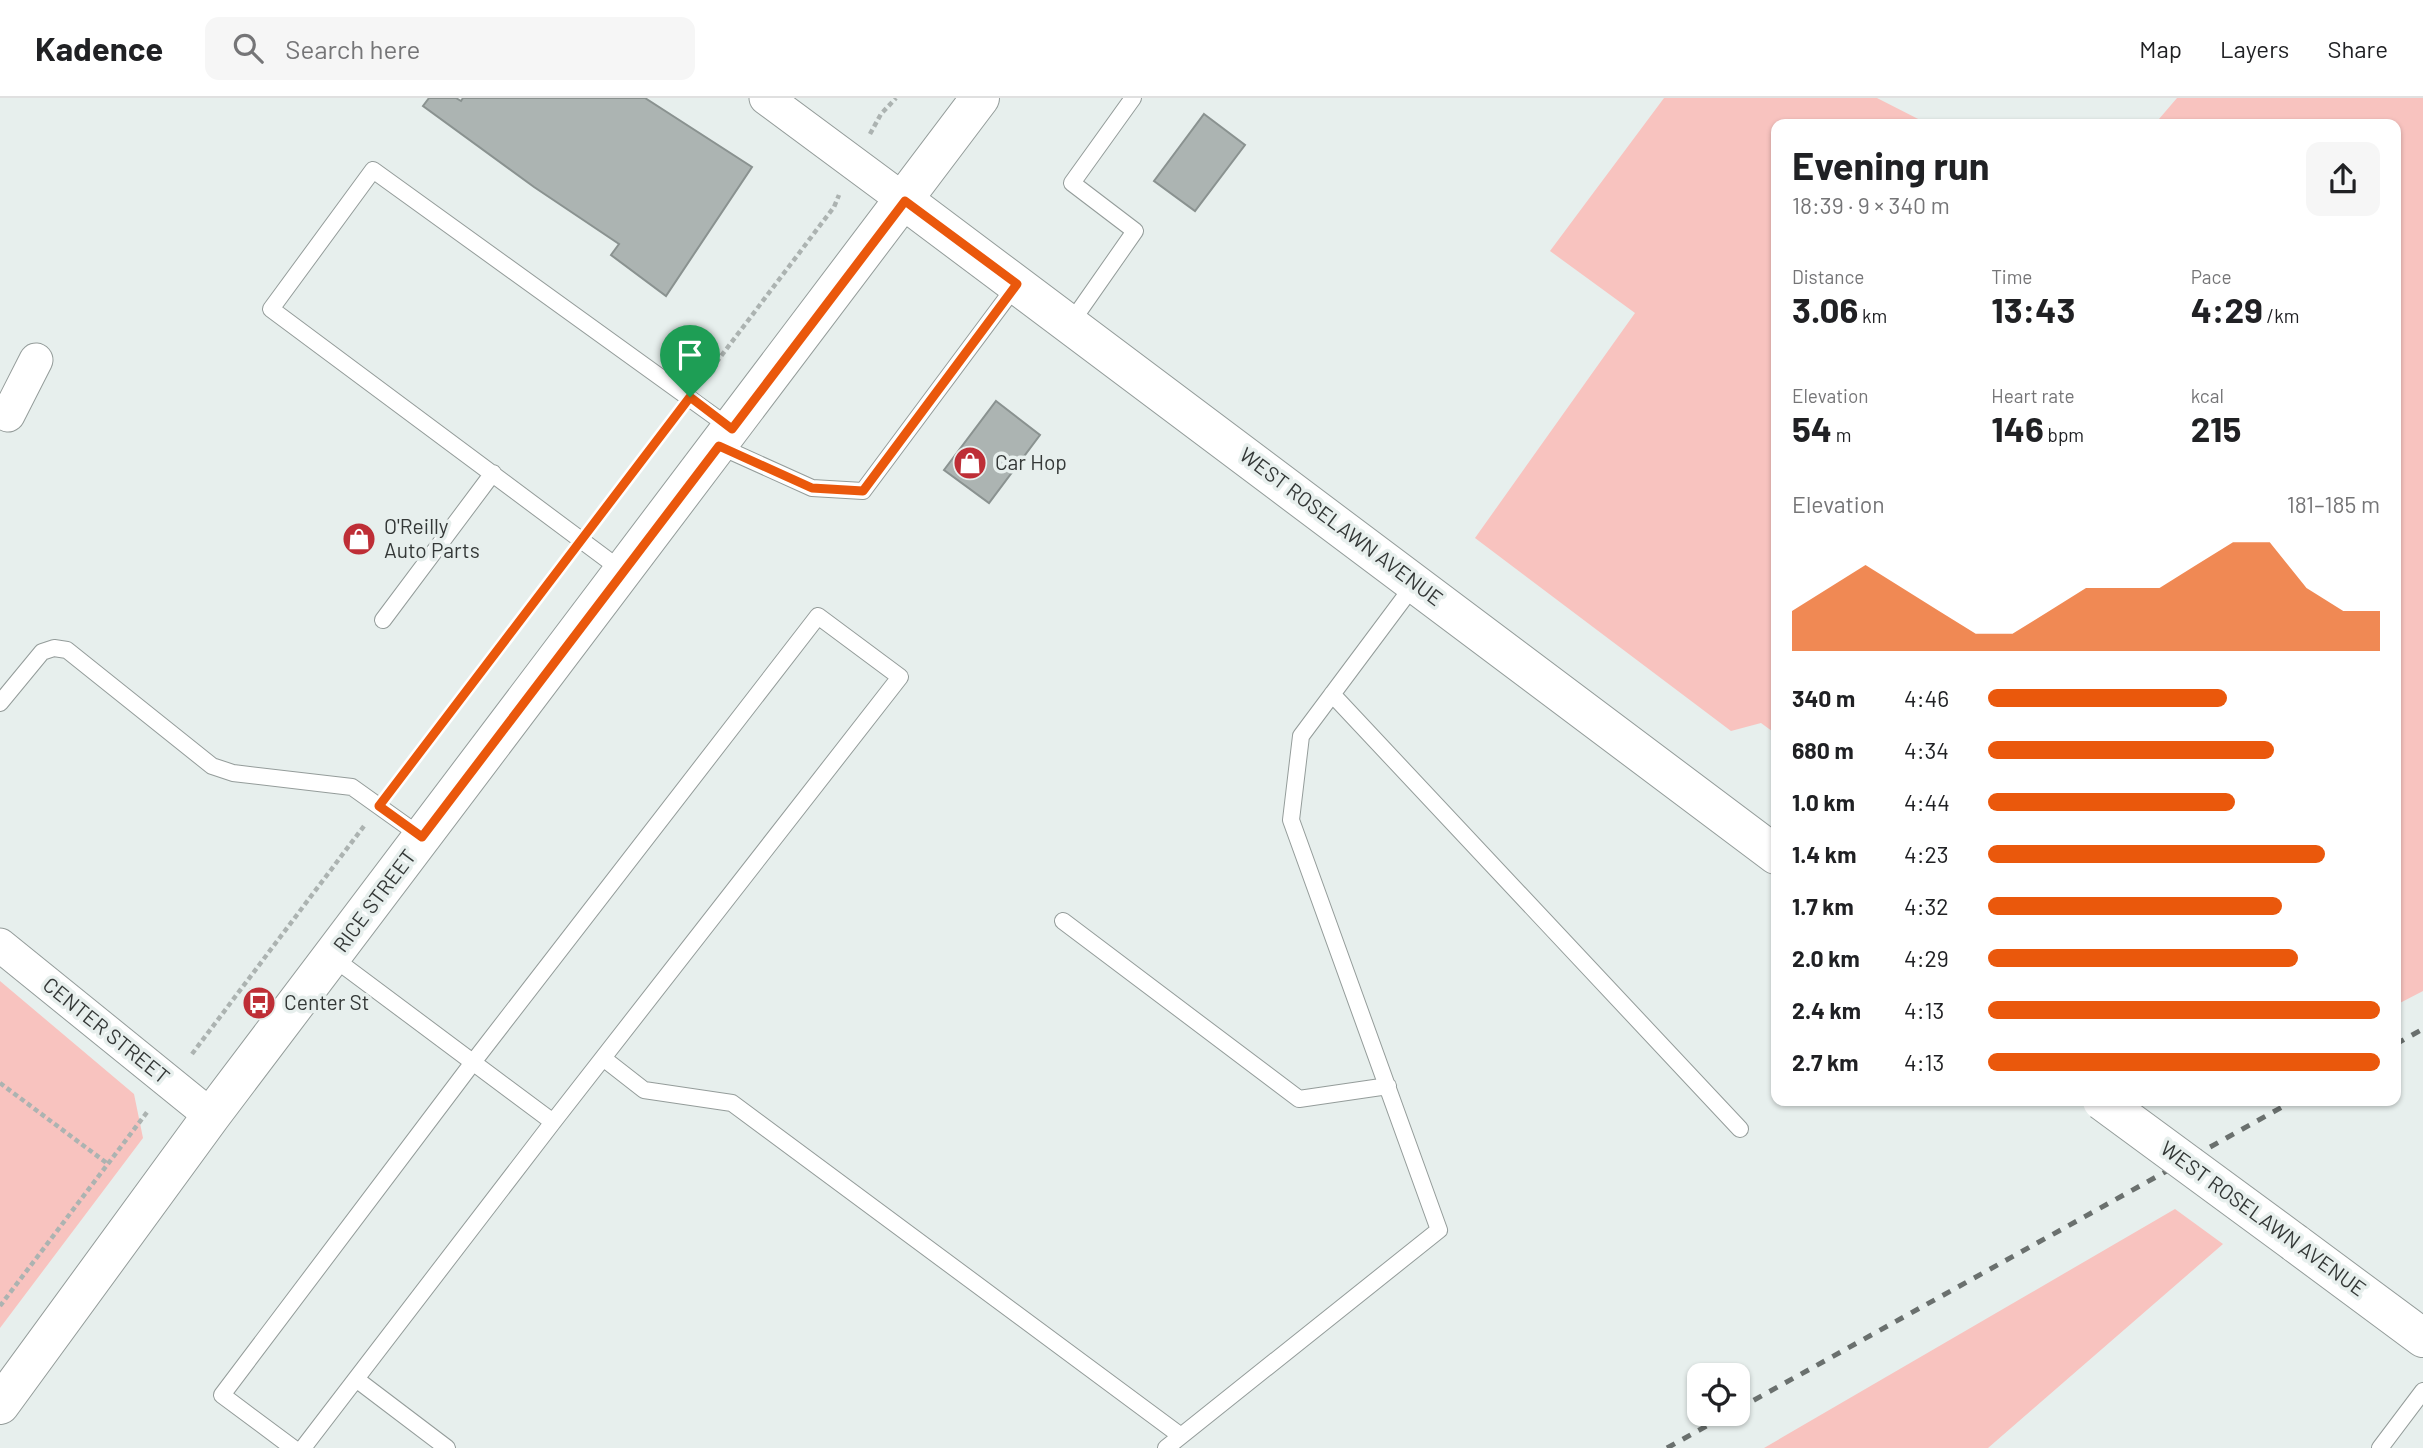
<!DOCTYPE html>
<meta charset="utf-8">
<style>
body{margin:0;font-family:Barlow,sans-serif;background:#f6f6f6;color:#202124;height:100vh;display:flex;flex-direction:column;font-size:26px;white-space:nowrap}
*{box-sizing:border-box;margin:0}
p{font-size:23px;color:#757577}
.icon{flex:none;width:38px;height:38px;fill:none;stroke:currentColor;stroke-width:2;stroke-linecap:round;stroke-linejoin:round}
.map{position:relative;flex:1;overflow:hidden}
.sheet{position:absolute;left:1771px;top:21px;width:630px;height:987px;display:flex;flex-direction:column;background:#fff;border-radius:14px;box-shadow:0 2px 5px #0004}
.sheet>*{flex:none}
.buttons{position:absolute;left:1687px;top:1265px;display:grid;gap:14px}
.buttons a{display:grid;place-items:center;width:63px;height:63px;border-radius:14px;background:#fff;box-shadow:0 2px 5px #0004;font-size:35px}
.pin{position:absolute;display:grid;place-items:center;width:60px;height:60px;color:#fff;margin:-72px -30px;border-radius:50% 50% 50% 0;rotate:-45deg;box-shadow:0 0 7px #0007}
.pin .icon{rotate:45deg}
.round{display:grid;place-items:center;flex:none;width:74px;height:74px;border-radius:14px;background:#f6f6f6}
.summary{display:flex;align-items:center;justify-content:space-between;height:119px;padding:0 21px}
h1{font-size:38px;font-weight:700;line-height:52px}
.figures{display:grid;grid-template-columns:repeat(3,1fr);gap:10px;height:119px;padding:7px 21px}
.figures div{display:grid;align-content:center}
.figures b{font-size:35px;font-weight:700}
.figures small{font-size:19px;font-weight:400}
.figures p{font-size:19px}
.chart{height:196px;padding:14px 21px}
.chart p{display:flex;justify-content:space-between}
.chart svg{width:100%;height:126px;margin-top:7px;fill:#ea580c;opacity:.7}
ul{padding:0 21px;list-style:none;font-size:23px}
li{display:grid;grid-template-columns:112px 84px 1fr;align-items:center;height:52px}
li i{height:18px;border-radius:9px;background:#ea580c}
header{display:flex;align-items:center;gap:42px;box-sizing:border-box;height:98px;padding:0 35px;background:#fff;border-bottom:2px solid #e0e0e0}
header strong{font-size:33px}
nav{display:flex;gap:38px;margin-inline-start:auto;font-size:24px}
.search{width:490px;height:63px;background:#f6f6f6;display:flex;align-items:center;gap:18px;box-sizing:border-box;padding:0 24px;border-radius:14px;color:#757577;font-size:26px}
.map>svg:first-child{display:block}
.green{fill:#f8c3bf}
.building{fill:#acb4b2;stroke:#8a9290;stroke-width:2}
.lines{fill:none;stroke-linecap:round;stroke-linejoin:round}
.service-casing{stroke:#949c9a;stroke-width:18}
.minor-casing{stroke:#949c9a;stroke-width:35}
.tertiary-casing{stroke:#949c9a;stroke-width:40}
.secondary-casing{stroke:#949c9a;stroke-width:40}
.path{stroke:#acb3b1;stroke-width:4.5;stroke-dasharray:5 3.5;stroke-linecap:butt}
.service{stroke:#fff;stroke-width:16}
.minor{stroke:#fff;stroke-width:33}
.tertiary{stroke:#fff;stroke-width:38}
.secondary{stroke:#fff;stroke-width:38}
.rail{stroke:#6a706e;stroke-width:5;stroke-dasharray:9 9;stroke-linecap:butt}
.tertiary-bridge-casing{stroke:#949c9a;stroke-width:40;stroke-linecap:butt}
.tertiary-bridge{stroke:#fff;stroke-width:38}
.route-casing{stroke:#fff;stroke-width:14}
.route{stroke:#ea580c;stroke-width:9}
.labels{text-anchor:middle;stroke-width:7;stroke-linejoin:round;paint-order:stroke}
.poi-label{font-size:21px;fill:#343837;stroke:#e7efed;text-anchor:start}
.street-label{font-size:21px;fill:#343837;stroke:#e7efed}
</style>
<header>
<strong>Kadence</strong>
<div class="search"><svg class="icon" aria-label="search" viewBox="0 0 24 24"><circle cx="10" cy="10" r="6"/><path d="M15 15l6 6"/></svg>Search here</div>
<nav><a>Map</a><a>Layers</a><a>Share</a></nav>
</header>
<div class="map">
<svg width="2423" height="1350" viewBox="0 0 2423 1350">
<rect width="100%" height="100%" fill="#e7efed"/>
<path class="green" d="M1664,0H1877L1928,26H1776V636L1761,625L1731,633L1475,440L1635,215L1550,153Z
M2177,0H2423V893L2396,907V26H2130L2159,21Z
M0,883L134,996L143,1040L0,1230Z
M2175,1111L2223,1146L1988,1350H1764Z"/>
<path class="building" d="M429,0H456L461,3L463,0H645L752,69L666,198L611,157L619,146L534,89L423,8Z
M1204,16L1245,47L1195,113L1154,83Z
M996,303L1040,337L989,405L944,372Z"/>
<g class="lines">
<defs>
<path id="service" d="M1070,226L1135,133L1072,85L1133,0
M719,348L812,390L863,393L1017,186
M624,474L271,211L373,72L732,331
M383,522L493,375
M1332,596L1740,1031
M0,605L42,554L54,550L67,552L212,668L233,675L352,689L422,739
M1063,823L1299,1001L1388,988
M332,859L553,1024
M603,960L644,992L732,1005L1181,1338
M356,1281L447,1350
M293,1350L222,1297L474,963L818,518L900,579L553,1024L303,1350
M1166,1350L1439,1132L1291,722L1301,638L1416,484
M2380,1350L2423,1293"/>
<path id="minor" d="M766,0L905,103
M8,317L36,262
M0,847L211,1018"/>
<path id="tertiary" d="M905,103L1776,757
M2295,1145L2423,1240"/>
<path id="secondary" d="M0,1307L211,1018L980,0"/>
</defs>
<use href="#service" class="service-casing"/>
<use href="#minor" class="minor-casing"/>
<use href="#tertiary" class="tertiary-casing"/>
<use href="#secondary" class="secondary-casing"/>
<path class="path" d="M870,36L881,16L896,0
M706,278L834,109L839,97
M598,420L673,321
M395,688L565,464
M192,956L364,728
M0,985L108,1066
M0,1208L148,1013"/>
<use href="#service" class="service"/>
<use href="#minor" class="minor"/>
<use href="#tertiary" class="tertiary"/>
<use href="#secondary" class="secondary"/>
<path class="rail" d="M2396,946L2423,931
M1738,1311L2293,1003
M1667,1350L1728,1316"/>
<defs>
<path id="tertiary-bridge" d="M2102,1003L2295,1145"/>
</defs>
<use href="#tertiary-bridge" class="tertiary-bridge-casing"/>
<use href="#tertiary-bridge" class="tertiary-bridge"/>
</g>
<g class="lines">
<defs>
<path id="route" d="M905,103L1017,186L863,393L812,390L719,348L422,739L379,708L690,299L732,331Z"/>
</defs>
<use href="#route" class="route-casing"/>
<use href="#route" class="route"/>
</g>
<defs>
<symbol id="shop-disc" viewBox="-11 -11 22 22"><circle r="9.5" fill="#be2e36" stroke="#e7efed"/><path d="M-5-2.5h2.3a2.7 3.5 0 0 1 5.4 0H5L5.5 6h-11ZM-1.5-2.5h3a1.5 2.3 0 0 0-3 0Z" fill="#fff"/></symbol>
<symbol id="bus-disc" viewBox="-11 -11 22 22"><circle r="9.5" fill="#be2e36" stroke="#e7efed"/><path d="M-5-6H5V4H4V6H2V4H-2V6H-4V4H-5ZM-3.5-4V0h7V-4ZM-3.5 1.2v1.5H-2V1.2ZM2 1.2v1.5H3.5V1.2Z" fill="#fff"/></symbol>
</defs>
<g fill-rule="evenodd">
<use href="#shop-disc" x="951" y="346" width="38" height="38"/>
<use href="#shop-disc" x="340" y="422" width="38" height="38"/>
<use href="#bus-disc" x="240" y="886" width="38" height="38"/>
</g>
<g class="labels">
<g class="poi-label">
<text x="995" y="372">Car Hop</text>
<text x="384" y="436">O'Reilly<tspan x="384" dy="24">Auto Parts</tspan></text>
<text x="284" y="912">Center St</text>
</g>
<g class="street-label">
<text transform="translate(1341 429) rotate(37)" y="7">WEST ROSELAWN AVENUE</text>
<text transform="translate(375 803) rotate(-53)" y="7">RICE STREET</text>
<text transform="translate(106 933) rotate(39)" y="7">CENTER STREET</text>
<text transform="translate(2263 1121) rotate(36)" y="7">WEST ROSELAWN AVENUE</text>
</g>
</g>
</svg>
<div class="buttons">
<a><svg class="icon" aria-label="locate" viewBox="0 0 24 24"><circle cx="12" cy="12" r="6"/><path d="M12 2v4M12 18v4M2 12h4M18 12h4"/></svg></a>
</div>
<div class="pin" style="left:690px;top:299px;background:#1e9e55"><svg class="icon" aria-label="arrive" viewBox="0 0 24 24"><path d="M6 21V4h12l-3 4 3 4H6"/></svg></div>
<section class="sheet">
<div class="summary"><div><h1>Evening run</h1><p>18:39 · 9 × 340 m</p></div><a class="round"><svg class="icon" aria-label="share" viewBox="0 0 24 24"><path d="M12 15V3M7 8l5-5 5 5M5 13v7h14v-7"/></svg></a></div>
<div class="figures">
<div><p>Distance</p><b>3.06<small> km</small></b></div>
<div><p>Time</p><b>13:43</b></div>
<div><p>Pace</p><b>4:29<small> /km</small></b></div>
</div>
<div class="figures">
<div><p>Elevation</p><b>54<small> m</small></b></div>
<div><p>Heart rate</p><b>146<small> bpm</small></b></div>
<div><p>kcal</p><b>215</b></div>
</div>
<div class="chart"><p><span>Elevation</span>181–185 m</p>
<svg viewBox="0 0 160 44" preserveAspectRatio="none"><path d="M0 44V30L10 22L20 14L30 22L40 30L50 38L60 38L70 30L80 22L90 22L100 22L110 14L120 6L130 6L140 22L150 30L160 30V44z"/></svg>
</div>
<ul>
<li><b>340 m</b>4:46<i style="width:61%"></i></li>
<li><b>680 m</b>4:34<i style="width:73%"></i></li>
<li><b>1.0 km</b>4:44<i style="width:63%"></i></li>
<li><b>1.4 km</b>4:23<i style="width:86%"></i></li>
<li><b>1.7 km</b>4:32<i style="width:75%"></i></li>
<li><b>2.0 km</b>4:29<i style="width:79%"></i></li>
<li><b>2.4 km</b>4:13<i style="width:100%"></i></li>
<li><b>2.7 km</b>4:13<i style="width:100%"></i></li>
</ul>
</section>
</div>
